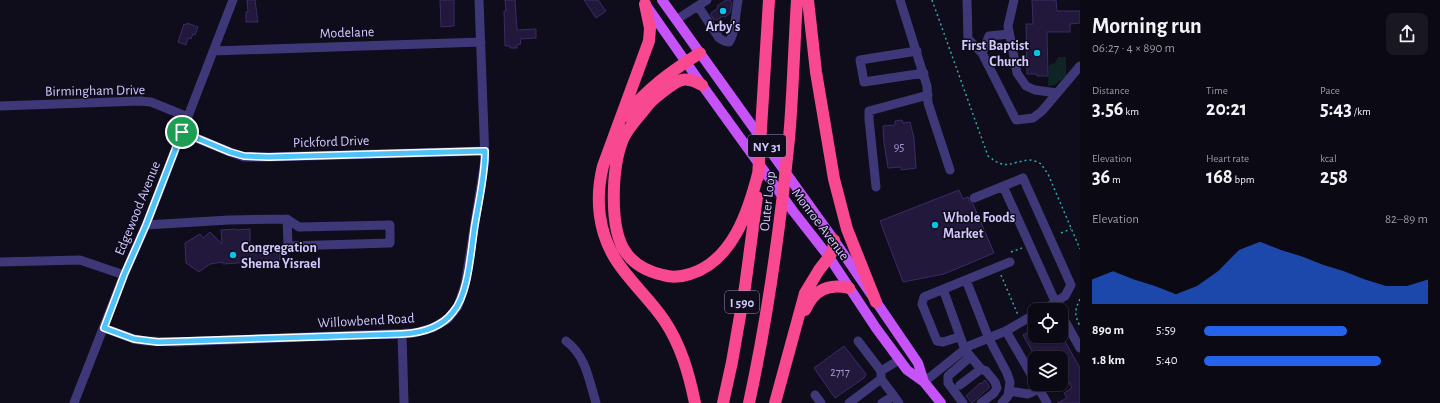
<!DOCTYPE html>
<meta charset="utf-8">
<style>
body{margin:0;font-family:"Alegreya Sans",sans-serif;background:#191722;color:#f1f3f6;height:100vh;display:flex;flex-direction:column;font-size:15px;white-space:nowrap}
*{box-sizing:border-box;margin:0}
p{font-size:13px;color:#9a9aa0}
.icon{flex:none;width:22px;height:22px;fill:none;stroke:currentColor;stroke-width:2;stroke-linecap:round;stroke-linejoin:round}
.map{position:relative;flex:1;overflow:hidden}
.sheet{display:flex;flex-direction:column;background:#0b0914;width:360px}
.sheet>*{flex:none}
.buttons{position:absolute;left:1028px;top:303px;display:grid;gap:8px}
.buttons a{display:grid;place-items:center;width:40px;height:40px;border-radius:8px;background:#0b0914;box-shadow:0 1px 3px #0004,0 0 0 1px #2b2a34;font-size:20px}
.pin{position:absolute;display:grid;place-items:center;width:34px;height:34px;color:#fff;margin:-17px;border:2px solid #fff;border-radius:50%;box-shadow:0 1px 4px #0007}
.round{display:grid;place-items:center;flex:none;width:42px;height:42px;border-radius:8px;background:#191722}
.summary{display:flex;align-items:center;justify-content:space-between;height:68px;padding:0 12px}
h1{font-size:22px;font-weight:700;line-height:30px}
.metrics{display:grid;grid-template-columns:repeat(3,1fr);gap:6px;height:68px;padding:4px 12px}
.metrics div{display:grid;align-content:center}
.metrics b{font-size:20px;font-weight:700}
.metrics small{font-size:11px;font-weight:400}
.metrics p{font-size:11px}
.chart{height:112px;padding:8px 12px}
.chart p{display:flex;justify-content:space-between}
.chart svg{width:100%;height:72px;margin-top:4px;fill:#2563eb;opacity:.7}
ul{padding:0 12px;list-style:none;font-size:13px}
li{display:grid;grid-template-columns:64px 48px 1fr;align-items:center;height:30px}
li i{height:10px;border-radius:5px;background:#2563eb}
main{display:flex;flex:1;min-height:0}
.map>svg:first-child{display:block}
.green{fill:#0f2425}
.building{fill:#22183b;stroke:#3b2b66}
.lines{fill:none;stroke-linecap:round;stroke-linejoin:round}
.path{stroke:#31a7a8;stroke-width:1.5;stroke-dasharray:2 3;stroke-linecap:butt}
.minor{stroke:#3f3878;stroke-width:9}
.major{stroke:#c653f8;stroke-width:10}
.highway{stroke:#f84890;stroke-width:12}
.route-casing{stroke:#fff;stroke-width:8}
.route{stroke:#4fc3f7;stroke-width:5}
.poi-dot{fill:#09c2e8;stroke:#0f0c1b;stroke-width:1.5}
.labels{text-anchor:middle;stroke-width:3;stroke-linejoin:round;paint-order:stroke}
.number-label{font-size:12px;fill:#a59ccc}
.shield{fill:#0f0c1b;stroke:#9790b9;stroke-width:1}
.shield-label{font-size:13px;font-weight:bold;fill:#d1c8fd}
.poi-label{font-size:14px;font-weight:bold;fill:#d1c8fd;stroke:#0f0c1b;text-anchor:start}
.street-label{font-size:14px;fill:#d1c8fd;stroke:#0f0c1b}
</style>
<main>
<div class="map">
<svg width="1080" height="403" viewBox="0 0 1080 403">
<rect width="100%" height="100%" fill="#0f0c1b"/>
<path class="green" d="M1058,57H1066V76L1055,85L1048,86L1049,65L1055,63Z"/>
<path class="building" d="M247,0H255L258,22H246V12H248Z
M440,0H454V26L441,27Z
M505,0H515L517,30L536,29V38L520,39L521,44L517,45V48H510V46H505L504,11H506Z
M584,0H598L606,11L596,18Z
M726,0H730L732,2L730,13L725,17L723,16L717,20H714L711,15V13L718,8L717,6Z
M1032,0H1056L1057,11H1080V23L1070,24V32H1047L1048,76H1037V74H1027L1026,24H1033Z
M187,23L198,27L195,35L193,34L191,39L188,38L186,45L178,42L184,24L186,25Z
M902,120L903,123L910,122L914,138L916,168L901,170V167L888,168L884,143L883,126L895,125V121Z
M959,190L963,199L968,197L969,201L973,204L994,253L944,274L903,282L880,221Z
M236,229L237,230L250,229V245H254V247L280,246V260L223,264V262L210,264L199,272L186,263L185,243L200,234L203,238L210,232L222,244L221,230Z
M1035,329V336H1062L1080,368V403H1057L1067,398L1064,393L1072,388L1061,368V358H1036L1023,335Z
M844,346L866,374L864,378L835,398L814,368Z
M985,380L990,387L972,403L966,396L980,383L981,384Z"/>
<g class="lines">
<path class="path" d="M932,0L988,156C1007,171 1009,162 1029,160C1033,160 1038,162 1041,164L1048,174L1080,249
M1061,233L1071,229
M1011,252L1022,248
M1001,275L1018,315
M1080,299C1075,309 1074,315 1080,326"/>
<path class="minor" d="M900,0L927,86L928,103L950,170
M967,0L968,39L982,53
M1014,0L1008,26L1017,73L1026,86L1035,90L1057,93
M698,6L719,38L724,41L729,42C735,35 736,10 738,0
M676,20L707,0
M1009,34L989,36L982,53L1016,120L1033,118L1042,111L1080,66
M213,51L481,42
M917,51L860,60L864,82L924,73
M0,106L140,101L151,102L188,117
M182,132L230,152L244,157H269L485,151
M1003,186L1059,310
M876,187L869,119V111L928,95
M974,198L1023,178L1071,285L1065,296L1043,310
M146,225L229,220L287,219L299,227L390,225V243L288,246L287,219
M0,262L80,260L124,275
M966,280L989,339L1007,373L1010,382L1008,396L1002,403
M943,289L965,350L981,369L986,371L995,382L997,388L994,393L981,403
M1061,314L1080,348
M104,328L134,339L146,341L177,342L414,333L432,328L448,319L458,306L465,285L485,160L479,0
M1006,331L1035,381
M402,334L404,403
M959,337L943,342L937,341L922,304L924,297L1010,262
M566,341C586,356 589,380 596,403
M858,341L881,371L899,360
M881,379L894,396
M924,382L969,346L1006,331L1035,314
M960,385L981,369
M1037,385L1047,403
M1009,391L1028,394L1039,389
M815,395L821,403
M74,403L124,275L146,225L233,0
M849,403L881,379V371
M882,403L894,396L899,403
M963,403L948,383V376L970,357"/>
<path class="major" d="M662,0L834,240L918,363L924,382
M646,5L702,85L793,211L829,257L876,328L907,370L924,382L941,403"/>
<path class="highway" d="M808,0L816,72L834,179L847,229L876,302
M645,4L650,28L649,41L603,166C595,198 598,232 616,260C630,282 650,299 664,320C681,345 689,374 695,403
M702,85C698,83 693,80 688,80C686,79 681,80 679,81C672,84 653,99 648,105C640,116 629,126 623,139C612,166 608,230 627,254C636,266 649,272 663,275C672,278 681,277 690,274C733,261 749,210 759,170
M625,116C648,88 670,72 700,53
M758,177L769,0
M805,310C814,290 828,283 849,288
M723,403L732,362L745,287L757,197
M749,403C768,316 780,228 789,139C793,93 794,46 797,0
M775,403L805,293L819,270L829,257L833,250L834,240"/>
</g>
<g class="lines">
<defs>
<path id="route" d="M182,132L230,152L244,156L269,157L485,151C485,175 479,200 475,224C471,248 469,294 453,312C441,328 421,333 402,334L158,342L134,339L104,328L124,275L146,225Z"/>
</defs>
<use href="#route" class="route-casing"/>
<use href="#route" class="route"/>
</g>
<g class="poi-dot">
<circle cx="723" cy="11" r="4"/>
<circle cx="1037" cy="53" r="4"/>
<circle cx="935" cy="225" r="4"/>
<circle cx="233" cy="255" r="4"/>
</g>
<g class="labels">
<g class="number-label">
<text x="899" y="151">95</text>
<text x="840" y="376">2717</text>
</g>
<g class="shield">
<rect x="748" y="135" width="38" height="22" rx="3"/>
<rect x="725" y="291" width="34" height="22" rx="3"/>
</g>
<g class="shield-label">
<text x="767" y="151">NY 31</text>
<text x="742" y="307">I 590</text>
</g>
<g class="poi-label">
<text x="723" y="31" text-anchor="middle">Arby's</text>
<text x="1029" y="50" text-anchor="end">First Baptist<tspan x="1029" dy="16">Church</tspan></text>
<text x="943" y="222">Whole Foods<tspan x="943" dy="16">Market</tspan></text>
<text x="241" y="252">Congregation<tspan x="241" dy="16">Shema Yisrael</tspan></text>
</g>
<g class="street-label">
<text transform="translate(347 32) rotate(-2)" y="5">Modelane</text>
<text transform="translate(95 90) rotate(-1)" y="5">Birmingham Drive</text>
<text transform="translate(331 141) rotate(-2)" y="5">Pickford Drive</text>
<text transform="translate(767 201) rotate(-84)" y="5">Outer Loop</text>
<text transform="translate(137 208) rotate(-68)" y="5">Edgewood Avenue</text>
<text transform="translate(821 224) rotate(53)" y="5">Monroe Avenue</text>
<text transform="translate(366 320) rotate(-3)" y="5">Willowbend Road</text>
</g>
</g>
</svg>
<div class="buttons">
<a><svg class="icon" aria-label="locate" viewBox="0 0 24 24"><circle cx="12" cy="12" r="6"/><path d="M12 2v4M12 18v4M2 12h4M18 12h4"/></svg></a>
<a><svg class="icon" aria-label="layers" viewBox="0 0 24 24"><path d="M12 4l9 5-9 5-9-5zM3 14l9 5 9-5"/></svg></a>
</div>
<div class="pin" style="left:182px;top:132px;background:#1e9e55"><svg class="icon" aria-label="arrive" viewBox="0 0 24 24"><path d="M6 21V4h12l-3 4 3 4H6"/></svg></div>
</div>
<section class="sheet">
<div class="summary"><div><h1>Morning run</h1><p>06:27 · 4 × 890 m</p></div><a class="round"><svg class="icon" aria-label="share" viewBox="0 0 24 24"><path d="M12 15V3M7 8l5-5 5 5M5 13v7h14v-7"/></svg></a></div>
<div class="metrics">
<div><p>Distance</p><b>3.56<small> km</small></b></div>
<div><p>Time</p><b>20:21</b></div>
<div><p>Pace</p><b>5:43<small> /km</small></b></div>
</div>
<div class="metrics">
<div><p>Elevation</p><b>36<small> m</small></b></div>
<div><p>Heart rate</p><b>168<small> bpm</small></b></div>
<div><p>kcal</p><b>258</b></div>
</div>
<div class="chart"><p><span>Elevation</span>82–89 m</p>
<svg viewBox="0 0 160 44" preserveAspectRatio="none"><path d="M0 44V29L10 24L20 29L30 33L40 38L50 33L60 24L70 11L80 6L90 11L100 15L110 20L120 24L130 29L140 33L150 33L160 29V44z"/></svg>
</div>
<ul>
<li><b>890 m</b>5:59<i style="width:64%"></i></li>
<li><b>1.8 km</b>5:40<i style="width:79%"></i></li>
</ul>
</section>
</main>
